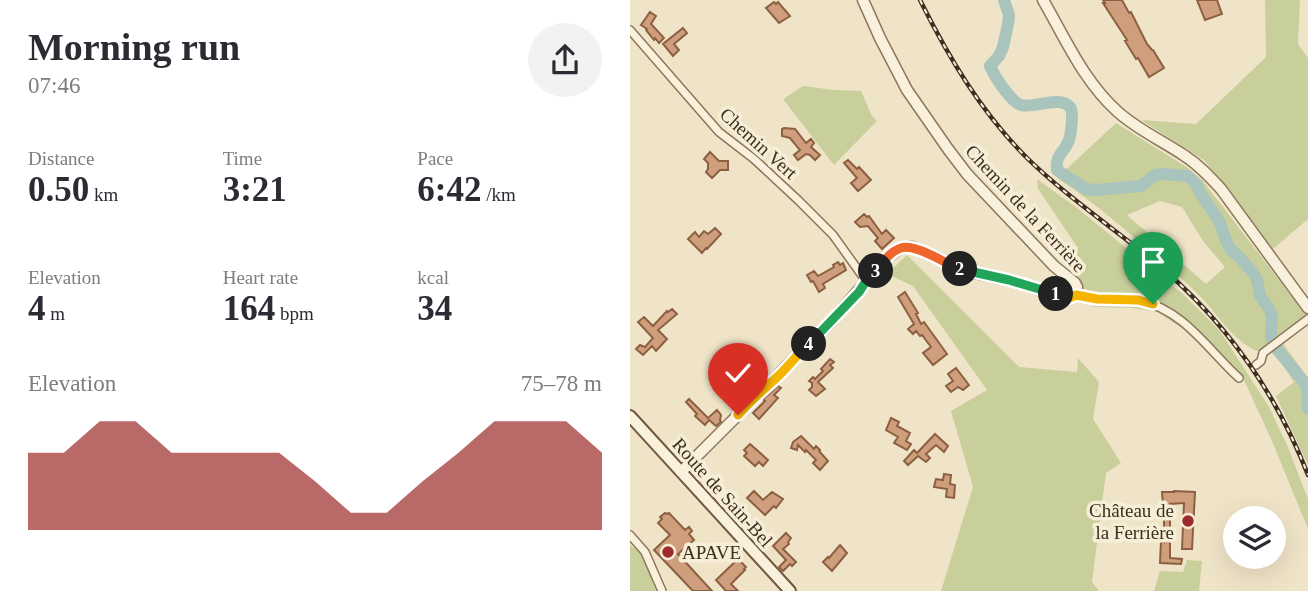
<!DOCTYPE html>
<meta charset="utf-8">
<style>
body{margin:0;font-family:Georgia,serif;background:#f2f2f3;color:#2b2b33;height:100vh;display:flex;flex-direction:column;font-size:26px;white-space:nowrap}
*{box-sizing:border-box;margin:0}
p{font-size:23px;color:#7c7c81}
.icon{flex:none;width:38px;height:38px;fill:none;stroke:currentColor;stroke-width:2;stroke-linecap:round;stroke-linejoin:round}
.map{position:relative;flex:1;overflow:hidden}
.sheet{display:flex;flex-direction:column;background:#fff;width:630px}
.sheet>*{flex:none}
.buttons{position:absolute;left:593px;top:506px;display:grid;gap:14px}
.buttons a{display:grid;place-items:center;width:63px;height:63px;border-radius:50%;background:#fff;box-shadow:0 7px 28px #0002;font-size:35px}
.pin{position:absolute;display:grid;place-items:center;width:60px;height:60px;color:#fff;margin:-72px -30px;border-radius:50% 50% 50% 0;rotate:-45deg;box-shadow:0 0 7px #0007}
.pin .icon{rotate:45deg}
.km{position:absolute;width:35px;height:35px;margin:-18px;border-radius:50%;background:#222;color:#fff;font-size:19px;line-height:35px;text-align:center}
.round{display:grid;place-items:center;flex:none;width:74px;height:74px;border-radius:37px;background:#f2f2f3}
.overview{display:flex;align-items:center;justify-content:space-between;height:119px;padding:0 28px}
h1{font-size:38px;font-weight:700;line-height:52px}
.metrics{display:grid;grid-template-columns:repeat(3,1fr);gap:10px;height:119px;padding:7px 28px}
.metrics div{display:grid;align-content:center}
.metrics b{font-size:35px;font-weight:700}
.metrics small{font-size:19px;font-weight:400}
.metrics p{font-size:19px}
.chart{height:196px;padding:14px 28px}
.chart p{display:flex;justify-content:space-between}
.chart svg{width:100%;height:126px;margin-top:7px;fill:#9e2a2b;opacity:.7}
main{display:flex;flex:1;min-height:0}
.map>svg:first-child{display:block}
.green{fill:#c9cf9b;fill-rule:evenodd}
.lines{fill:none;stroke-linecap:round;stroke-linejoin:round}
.river{stroke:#a9c4bc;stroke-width:12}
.building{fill:#cf9f7d;stroke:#8d5f41;stroke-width:2}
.minor-casing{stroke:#8d765c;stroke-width:10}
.tertiary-casing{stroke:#8d765c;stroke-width:13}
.secondary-casing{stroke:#6f573f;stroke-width:14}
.minor{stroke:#faf1dc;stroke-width:7}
.tertiary{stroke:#faf1dc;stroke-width:10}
.secondary{stroke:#faf1dc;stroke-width:10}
.rail-casing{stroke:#3d2e20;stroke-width:4.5}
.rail{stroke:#f7eed8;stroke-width:2;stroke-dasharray:5;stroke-linecap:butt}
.split-1-casing{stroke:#fff;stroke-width:14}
.split-2-casing{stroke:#fff;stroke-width:14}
.split-3-casing{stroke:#fff;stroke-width:14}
.split-4-casing{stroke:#fff;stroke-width:14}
.split-5-casing{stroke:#fff;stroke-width:14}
.split-1{stroke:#f5b400;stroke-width:9}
.split-2{stroke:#22a559;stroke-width:9}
.split-3{stroke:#f0652b;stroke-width:9}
.split-4{stroke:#22a559;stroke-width:9}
.split-5{stroke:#f5b400;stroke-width:9}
.poi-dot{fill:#9e2a2b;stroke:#f7eed8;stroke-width:2.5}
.labels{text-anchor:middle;stroke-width:7;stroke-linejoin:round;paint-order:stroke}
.street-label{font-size:19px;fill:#3d2e20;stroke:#f7eed8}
.poi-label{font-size:19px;fill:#3d2e20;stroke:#f7eed8;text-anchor:end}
</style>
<main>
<section class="sheet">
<div class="overview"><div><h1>Morning run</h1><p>07:46</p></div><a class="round"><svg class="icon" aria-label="share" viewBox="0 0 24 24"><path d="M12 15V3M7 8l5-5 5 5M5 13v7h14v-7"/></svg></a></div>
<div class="metrics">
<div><p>Distance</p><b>0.50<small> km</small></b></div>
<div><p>Time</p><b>3:21</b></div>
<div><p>Pace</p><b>6:42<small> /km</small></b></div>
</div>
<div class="metrics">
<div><p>Elevation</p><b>4<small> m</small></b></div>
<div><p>Heart rate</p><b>164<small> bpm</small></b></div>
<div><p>kcal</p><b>34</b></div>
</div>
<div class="chart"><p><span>Elevation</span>75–78 m</p>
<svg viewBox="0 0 160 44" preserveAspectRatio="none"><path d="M0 44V17L10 17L20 6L30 6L40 17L50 17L60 17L70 17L80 27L90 38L100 38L110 27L120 17L130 6L140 6L150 6L160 17V44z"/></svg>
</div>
</section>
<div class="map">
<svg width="678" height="591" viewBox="0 0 678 591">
<rect width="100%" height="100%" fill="#f0e4c8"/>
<path class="green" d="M635,0H670L668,44L678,58V219L643,249L574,160L511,120L566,124L636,57Z
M173,86L204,90L231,91L242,116L247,121L204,165L153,99Z
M486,123L558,168L573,181L676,315L649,338L678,378V465L646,396L664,382L642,349L633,353C604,345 587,312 566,292C552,278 536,265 521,252C491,226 461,200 427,178ZM530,201L552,207L573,241L595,267L576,284L497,215Z
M407,179L447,208L554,295L590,331L639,407L657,445L678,499V529L642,441L614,380L589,364L555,330L527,312L503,308L464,307L454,297L453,289L439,264L448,248L408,189Z
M277,255L389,367L447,372L448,358L469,382L463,419L491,463L476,473L462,582L469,591H311L343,487L321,411L357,390L283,286L257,274Z
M0,545L12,554L26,591H0Z
M557,560L572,561L569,591H524L530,571L553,572Z"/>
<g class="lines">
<path class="river" d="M374,0L379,15L378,24L373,47L369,56L360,66C365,77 380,101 391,105C404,109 429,95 440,107C444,112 441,134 439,140C435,152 425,154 427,170L456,189L466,190L511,186L525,175L533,174L558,176L567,185L569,191L589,221L599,248L611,259L624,274L627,280L630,296L640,310L642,318L641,337L645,347L675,383L677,389L678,408"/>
</g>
<path class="building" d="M473,0H492L499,13L501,12L517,44L522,50H523L534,68L519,77L508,58L506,59L495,41L497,40L473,3H475Z
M567,0H587L592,14L575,20Z
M144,2L146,4L148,2L160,16L149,23L136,8Z
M20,12L26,16L21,24L34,38L29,43L25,38L24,40L16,30L17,29L11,25Z
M53,28L57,33L44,44L49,50L43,56L33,44Z
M154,128L165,129L176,143L181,139L184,143L181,147L190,155L185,160L180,155L176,154L168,160L164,155L170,150L160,138L152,136V129Z
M80,152L89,161H98V170H90L82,178L76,172L78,169V163L74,159Z
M218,160L227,169L229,167L241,180L228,191L221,183L227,178L214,163Z
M234,214L237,217L239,216L252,234L256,230L264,238L252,249L245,241L248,238L238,226L230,227L225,222Z
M85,228L91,234L77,249L76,248L72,253L58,239L65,232L69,237L74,231L78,234Z
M208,262L210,265L213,263L216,270L193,284L195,288L189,292L183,281L181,282L177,275L184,271L188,276L204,267L203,265Z
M275,292L288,313L286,314L291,324L294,322L317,354L303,365L293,353L301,347L292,335L290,336L286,331L283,334L278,329L284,324L268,297Z
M42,309L47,314L28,330L37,339L26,351L22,346L13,355L6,349L10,345L15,347L23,338L8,322L14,317L23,326L37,311L38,312Z
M200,359L204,362L200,365L203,368L188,382L195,389L186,396L179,390L182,387V383L179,381L183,377L185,379L193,371L191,369Z
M326,368L339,385L333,390L328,387L321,392L316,386L323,381L318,374Z
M148,386L151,388L144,395L148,398L129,419L123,413L135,401L133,399Z
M59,399L78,418L87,410L91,415L90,420L91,422L86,426L79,420L75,425L65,416L67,414L56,402Z
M261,418L269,422L267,426L280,433L276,441L281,444L277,450L264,443L268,437L256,430Z
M305,434L318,446L314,452L306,445L296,454L300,458L296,462L288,456L278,465L274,461L284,450L287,453Z
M171,436L184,449L186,446L190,450L189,451L198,461L190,470L183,463L186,460L176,450L175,452L168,445L167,450L161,448L163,442Z
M120,444L138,460L133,466L129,462L125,466L114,456L117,453L114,450Z
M314,474L321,475L320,484L325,485L324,498L316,497L317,489L304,487L306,479L313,480Z
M124,491L133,500L142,492L153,499L146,508L144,506L135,515L117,498Z
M544,491L565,492L562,549H552L554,503L540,504V558L552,559L551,564L530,563L531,541L534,542V520L532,492H544Z
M35,513L37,514L39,513L55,530L59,527L62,531L59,534L64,540L48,554L82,591H63L24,550L40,535L28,523L32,519L30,517Z
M156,533L161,538L158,542L159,544L153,549L166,562L162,566L160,564L153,571L149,567L156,560L143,546Z
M210,545L217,553L202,571L193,562L198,557L199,558Z
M108,559L116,567L114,569L115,570L101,584L108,591H96L86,580Z"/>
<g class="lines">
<defs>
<path id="minor" d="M0,30L89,132L124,159L168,200L203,235L236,281
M446,295C468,300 490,297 511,301C554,310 579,351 609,378
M626,365L631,361L633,353L678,319
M0,535L15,552L32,591"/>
<path id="tertiary" d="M413,0C435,38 454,82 488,112C508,130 533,141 555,156C569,165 580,177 591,189L678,308
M51,472L110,413L113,408L135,386L142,382L171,351L199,324L257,258L270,248L282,247L339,272L379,280L433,297L439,298L446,295L447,287L445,283L424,266L337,174L318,149L277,90L250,38L233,0"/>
<path id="secondary" d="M0,416L160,591"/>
</defs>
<use href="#minor" class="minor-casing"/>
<use href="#tertiary" class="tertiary-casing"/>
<use href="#secondary" class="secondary-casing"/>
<use href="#minor" class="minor"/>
<use href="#tertiary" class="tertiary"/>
<use href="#secondary" class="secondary"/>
<defs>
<path id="rail" d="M290,0C319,58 351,112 397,158C439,199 488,231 533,269C598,325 647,395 678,475"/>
</defs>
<use href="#rail" class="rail-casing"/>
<use href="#rail" class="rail"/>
</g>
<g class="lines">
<defs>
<path id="split-1" d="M426,294L439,298L446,295L467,299L508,300L523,304"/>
<path id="split-2" d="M330,269L379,280L426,294"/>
<path id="split-3" d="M246,271C253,263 260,251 271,248C285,243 316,264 330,269"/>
<path id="split-4" d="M179,344L229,292L238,278L246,271"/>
<path id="split-5" d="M108,415C119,402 131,392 144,380C157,369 166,355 179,344"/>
</defs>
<use href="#split-1" class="split-1-casing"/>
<use href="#split-2" class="split-2-casing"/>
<use href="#split-3" class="split-3-casing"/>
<use href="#split-4" class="split-4-casing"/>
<use href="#split-5" class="split-5-casing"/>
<use href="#split-1" class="split-1"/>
<use href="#split-2" class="split-2"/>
<use href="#split-3" class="split-3"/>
<use href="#split-4" class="split-4"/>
<use href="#split-5" class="split-5"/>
</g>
<g class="poi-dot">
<circle cx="558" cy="521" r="7"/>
<circle cx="38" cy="552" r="7"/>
</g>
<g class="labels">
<g class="street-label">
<text transform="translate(129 143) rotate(42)" y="7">Chemin Vert</text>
<text transform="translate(396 208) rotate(47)" y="7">Chemin de la Ferrière</text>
<text transform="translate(93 492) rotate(48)" y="7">Route de Sain-Bel</text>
</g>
<g class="poi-label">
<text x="544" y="517">Château de<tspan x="544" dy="22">la Ferrière</tspan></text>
<text x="52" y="559" text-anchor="start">APAVE</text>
</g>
</g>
</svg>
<div class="buttons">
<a><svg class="icon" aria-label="layers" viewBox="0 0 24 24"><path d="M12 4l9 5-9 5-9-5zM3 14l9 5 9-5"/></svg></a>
</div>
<div class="pin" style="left:523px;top:304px;background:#1e9e55"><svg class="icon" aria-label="arrive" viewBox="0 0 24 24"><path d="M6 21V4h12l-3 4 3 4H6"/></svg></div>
<div class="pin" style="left:108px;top:415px;background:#d93025"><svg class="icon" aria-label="check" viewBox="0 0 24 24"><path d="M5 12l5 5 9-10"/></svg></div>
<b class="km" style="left:426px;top:294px">1</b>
<b class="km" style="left:330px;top:269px">2</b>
<b class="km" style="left:246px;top:271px">3</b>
<b class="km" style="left:179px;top:344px">4</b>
</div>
</main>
